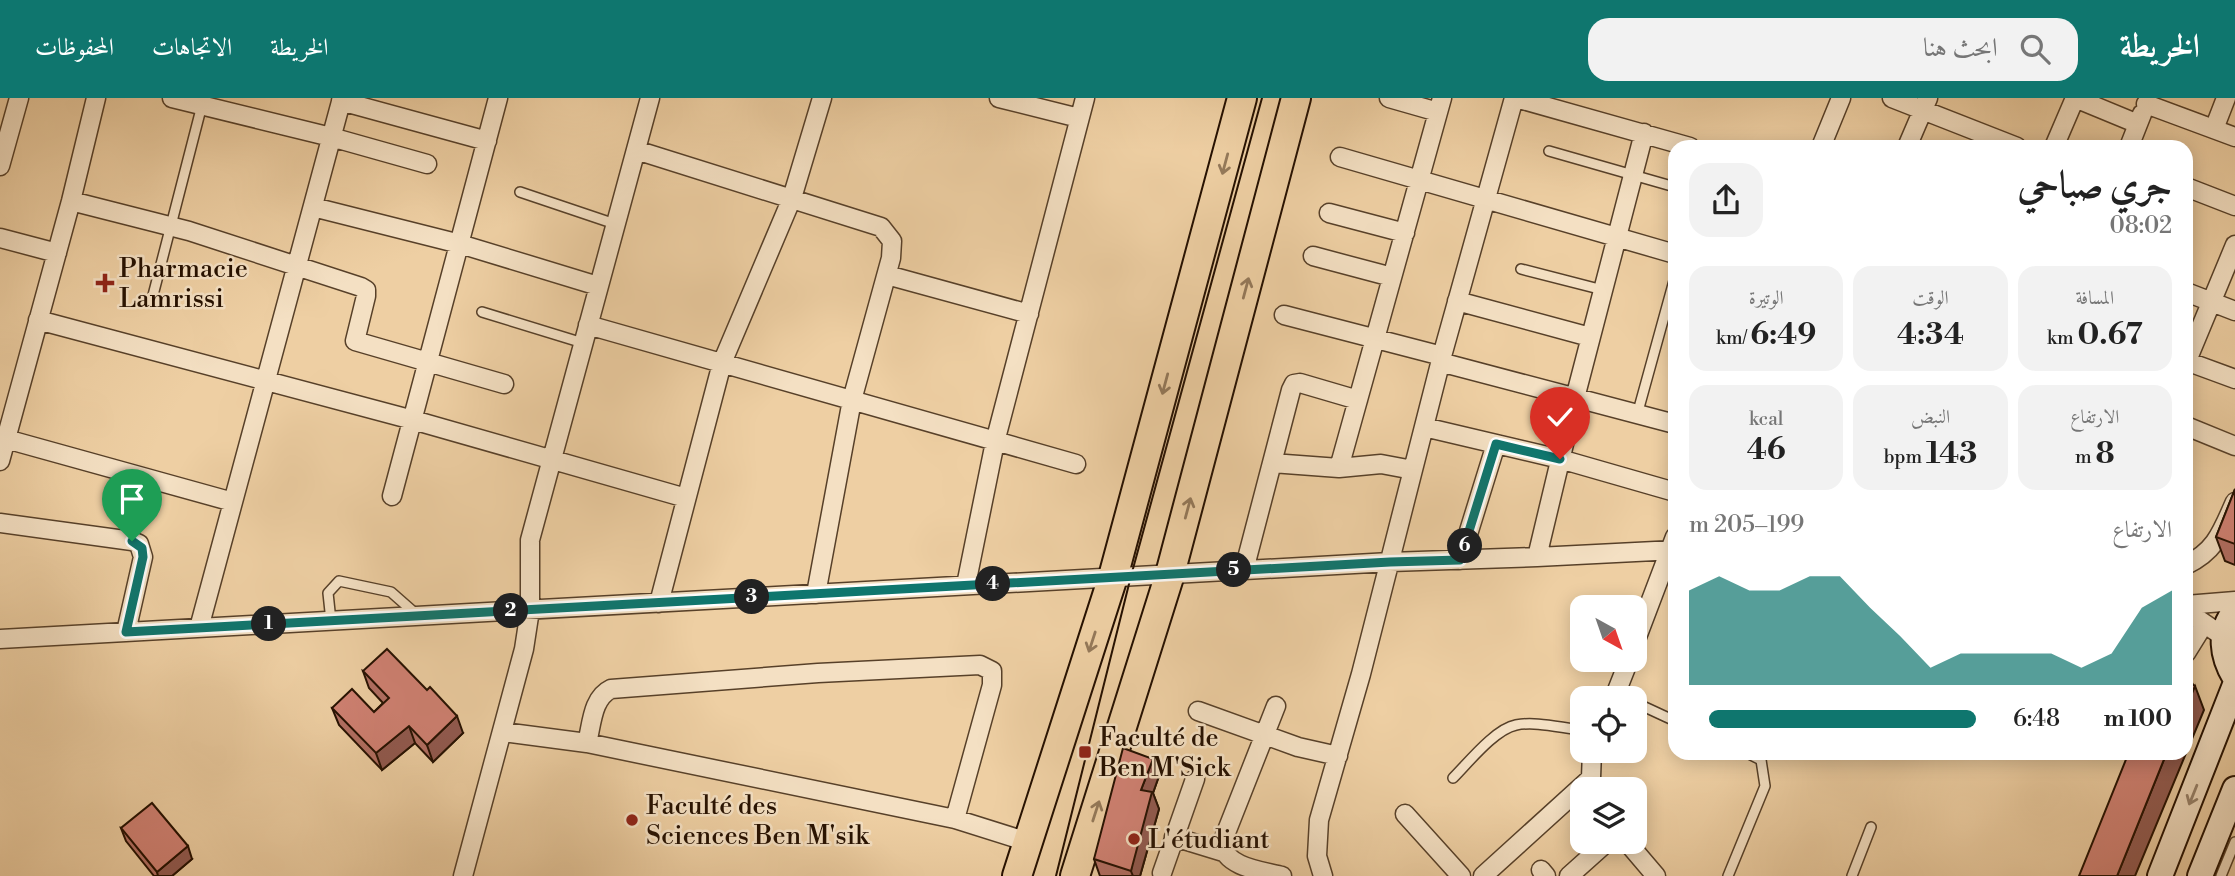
<!DOCTYPE html>
<html lang="ar">
<meta charset="utf-8">
<style>
body{margin:0;font-family:"Libre Bodoni",Amiri,serif;background:#f2f2f2;color:#222;direction:rtl;height:100vh;display:flex;flex-direction:column;font-size:26px;white-space:nowrap}
*{box-sizing:border-box;margin:0}
p{font-size:23px;color:#767676}
.icon{flex:none;width:38px;height:38px;fill:none;stroke:currentColor;stroke-width:2;stroke-linecap:round;stroke-linejoin:round}
.map{position:relative;flex:1;overflow:hidden;direction:ltr}
.panel{position:absolute;left:1668px;top:42px;width:525px;height:620px;display:flex;flex-direction:column;background:#fff;border-radius:21px;box-shadow:0 4px 18px #0003;direction:rtl}
.panel>*{flex:none}
.needle{width:46px;rotate:140deg}
.controls{position:absolute;left:1570px;top:497px;display:grid;gap:14px}
.controls a{display:grid;place-items:center;width:77px;height:77px;border-radius:14px;background:#fff;box-shadow:0 4px 18px #0003;font-size:35px}
.pin{position:absolute;display:grid;place-items:center;width:60px;height:60px;color:#fff;margin:-72px -30px;border-radius:50% 50% 50% 0;rotate:-45deg;box-shadow:0 0 7px #0007}
.pin .icon{rotate:45deg}
.km{position:absolute;width:35px;height:35px;margin:-18px;border-radius:50%;background:#222;color:#fff;font-size:19px;line-height:35px;text-align:center}
.round{display:grid;place-items:center;flex:none;width:74px;height:74px;border-radius:21px;background:#f2f2f2}
.headline{display:flex;align-items:center;justify-content:space-between;height:119px;padding:0 21px}
h1{font-size:38px;font-weight:700;line-height:52px}
.metrics{display:grid;grid-template-columns:repeat(3,1fr);gap:10px;height:119px;padding:7px 21px}
.metrics div{display:grid;align-content:center;border-radius:18px;background:#f2f2f2;text-align:center}
.metrics b{font-size:30px;font-weight:700}
.metrics small{font-size:19px;font-weight:400}
.metrics p{font-size:19px}
.chart{height:196px;padding:14px 21px}
.chart p{display:flex;justify-content:space-between}
.chart svg{width:100%;height:126px;margin-top:7px;fill:#0f766e;opacity:.7}
ul{padding:0 21px;list-style:none;font-size:23px}
li{display:grid;grid-template-columns:112px 84px 1fr;align-items:center;height:52px}
li i{height:18px;border-radius:9px;background:#0f766e}
header{display:flex;align-items:center;gap:42px;box-sizing:border-box;height:98px;padding:0 35px;background:#0f766e;color:#fff}
header strong{font-size:33px}
nav{display:flex;gap:38px;margin-inline-start:auto;font-size:24px}
.search{width:490px;height:63px;background:#f2f2f2;display:flex;align-items:center;gap:18px;box-sizing:border-box;padding:0 24px;border-radius:21px;color:#767676;font-size:26px}
.map>svg:first-child{display:block}
.lines{fill:none;stroke-linecap:round;stroke-linejoin:round}
.lane-casing{stroke:#574029;stroke-width:12}
.street-casing{stroke:#574029;stroke-width:21}
.secondary-casing{stroke:#251000;stroke-width:28}
.primary-casing{stroke:#251000;stroke-width:32}
.lane{stroke:#f4e0c3;stroke-width:9}
.street{stroke:#f4e0c3;stroke-width:18}
.secondary{stroke:#f4e0c3;stroke-width:24}
.primary{stroke:#eecfa3;stroke-width:28}
.tram{stroke:#251000;stroke-width:2}
.wall{fill:#b36f63;stroke:#251000;stroke-width:2}
.shaded-wall{fill:#925a50;stroke:#251000;stroke-width:2}
.building{fill:#d08173;stroke:#251000;stroke-width:2}
.oneway{stroke:#94795a}
.oneway2{stroke:#97826b}
.route-casing{stroke:#fff;stroke-width:14}
.route{stroke:#0f766e;stroke-width:9}
.poi-dot{fill:#8f2418;stroke:#f4e0c3;stroke-width:2.5}
.labels{text-anchor:middle;stroke-width:5;stroke-linejoin:round;paint-order:stroke}
.poi-label{font-size:26px;fill:#251000;stroke:#f4e0c3;text-anchor:start}
</style>
<header>
<strong>الخريطة</strong>
<div class="search"><svg class="icon" aria-label="search" viewBox="0 0 24 24"><circle cx="10" cy="10" r="6"/><path d="M15 15l6 6"/></svg>ابحث هنا</div>
<nav><a>الخريطة</a><a>الاتجاهات</a><a>المحفوظات</a></nav>
</header>
<div class="map">
<svg width="2235" height="778" viewBox="0 0 2235 778">
<rect width="100%" height="100%" fill="#eecfa3"/>
<filter id="stains"><feTurbulence type="fractalNoise" baseFrequency=".00286" numOctaves="4"/><feColorMatrix values="0 0 0 0 .2 0 0 0 0 .09 0 0 0 0 .02 0 0 0 .5 -.17"/></filter>
<radialGradient id="worn" r=".72"><stop offset=".6" stop-color="#630" stop-opacity="0"/><stop offset="1" stop-color="#630" stop-opacity=".3"/></radialGradient>
<g class="lines">
<defs>
<path id="lane" d="M1549,53L1675,89
M520,94L615,126
M1521,171L1603,192
M151,205L202,7
M482,214L583,245
M1637,317L1675,179
M331,523L328,495L339,483L391,494L416,516
M1634,604L1675,623
M1453,680C1468,665 1495,631 1516,627C1536,623 1561,630 1582,632
M1728,778L1765,688L1761,662L1745,654
M1852,778L1871,729
M2221,778L2235,744"/>
<path id="street" d="M172,0L331,39L427,66
M999,0L1079,20
M1389,0L1438,14
M1516,0L1690,49
M1892,0L2017,49
M341,3L487,43
M2146,6L2235,39
M2214,31L2226,0
M1821,49L1841,0
M1907,49L1928,0
M2054,49L2075,0L2138,26
M2129,49L2142,16
M636,52L881,129L892,143L891,160L852,302L816,496
M1340,59L1675,156
M0,68L19,0
M2186,89L2235,108
M71,103L189,133L361,189L366,192V198L355,243L504,286
M313,109L460,146L598,188
M1329,115L1405,135
M0,140L57,155
M1313,158L1392,179
M887,177L1029,216
M2186,194L2235,213
M1457,203L1590,239
M1284,217L1442,258
M38,222L413,322L686,400
M588,227L1076,366
M2186,263L2235,281
M1440,264L1675,326
M2186,265L2235,147
M2186,328L2235,348
M1424,329L1560,361L1675,394
M6,341L233,404
M0,363L71,103L96,0
M1272,365L1339,370L1381,366L1413,372
M1339,370L1442,0
M392,398L498,0
M0,425L132,443L139,446L143,459L126,534
M1537,459L1575,300L1644,35
M1460,462L1496,346
M2186,467C2216,453 2222,433 2235,404
M1244,472L1291,292L1294,286L1300,285L1358,302
M966,487L995,344L1085,0
M659,505L722,265L792,100L822,0
M2186,507L2235,503
M2186,513L2224,539
M199,530L342,0
M0,541L1390,464L1537,459L1675,452
M1634,547L1675,439
M2186,555L2204,526
M1614,600L1629,562
M1276,608L1222,745C1224,769 1262,773 1282,778
M1198,613L1298,649L1338,658
M503,634L587,645L955,721L1028,744
M587,645C592,626 592,600 611,591L818,575L980,567L992,573V587L955,721
M1592,653L1591,680L1594,691
M1405,716L1461,778
M1174,739L1223,754
M1627,744L1656,778
M1541,772L1546,778
M1162,775L1195,681
M463,778L524,551L530,512V442L650,0
M1323,778L1317,758L1319,722L1361,576L1442,258L1514,0
M1483,778L1591,680
M1569,778L1607,744"/>
<path id="secondary" d="M2235,513C2218,534 2222,558 2235,580
M2160,778L2235,587
M2200,778L2235,691"/>
<path id="primary" d="M1017,778L1113,479L1242,0
M1075,778L1170,476L1296,0"/>
</defs>
<use href="#lane" class="lane-casing"/>
<use href="#street" class="street-casing"/>
<use href="#secondary" class="secondary-casing"/>
<use href="#primary" class="primary-casing"/>
<use href="#lane" class="lane"/>
<use href="#street" class="street"/>
<use href="#secondary" class="secondary"/>
<use href="#primary" class="primary"/>
<path class="tram" d="M1056,778L1131,478L1262,0"/>
</g>
<path class="wall" d="M2235,391V467L2225,463L2216,439Z
M363,573L463,635L433,664L415,645L382,672L339,627L332,610L374,614L383,605L369,590Z
M1153,661L1159,678L1153,695L1159,711L1140,778H1100L1094,761Z
M121,730L192,761L172,778H154L126,743Z"/>
<path class="shaded-wall" d="M2189,576L2194,590L2195,588L2204,612L2135,778H2117L2167,654H2186V582Z
M457,618L463,635L433,664L427,647Z
M409,628L415,645L382,672L376,655Z
M1153,661L1159,678L1153,695L1159,711L1140,778H1133L1131,773L1141,692Z
M188,748L192,761L172,778H158L157,774Z"/>
<path class="building" d="M2235,391V446L2216,439Z
M387,551L427,592L430,589L457,618L427,647L409,628L376,655L332,610L352,591L374,614L389,600L363,573Z
M2186,575L2189,576L2186,582L2195,588L2186,610Z
M1123,650L1153,661L1141,692L1152,694L1131,773L1094,761Z
M2129,654H2167L2117,778H2079Z
M152,705L188,748L157,774L121,730Z"/>
<defs><path id="oneway-shaft" d="M-6 0H5M1.5-3L5.5 0L1.5 3" fill="none" stroke-width="1.6" stroke-linecap="round" stroke-linejoin="round" transform="scale(1.75)"/></defs>
<g class="oneway">
<use href="#oneway-shaft" transform="translate(1225 66) rotate(105)"/>
<use href="#oneway-shaft" transform="translate(1246 190) rotate(-75)"/>
<use href="#oneway-shaft" transform="translate(1165 286) rotate(105)"/>
<use href="#oneway-shaft" transform="translate(1188 410) rotate(-75)"/>
<use href="#oneway-shaft" transform="translate(1092 544) rotate(108)"/>
<use href="#oneway-shaft" transform="translate(1096 713) rotate(-72)"/>
</g>
<use class="oneway2" href="#oneway-shaft" transform="translate(2193 697) rotate(112)"/>
<g class="lines">
<defs>
<path id="route" d="M132,443L142,450L143,459L126,534L1390,464L1460,462L1496,346L1560,361"/>
</defs>
<use href="#route" class="route-casing"/>
<use href="#route" class="route"/>
</g>
<g class="poi-dot">
<path d="M101.5 174.5h7v7h7v7h-7v7h-7v-7h-7v-7h7z"/>
<rect x="1078" y="647" width="14" height="14" rx="3.5"/>
<circle cx="632" cy="722" r="7"/>
<circle cx="1134" cy="741" r="7"/>
</g>
<g class="labels">
<g class="poi-label">
<text x="119" y="179">Pharmacie<tspan x="119" dy="30">Lamrissi</tspan></text>
<text x="1099" y="648">Faculté de<tspan x="1099" dy="30">Ben M'Sick</tspan></text>
<text x="646" y="716">Faculté des<tspan x="646" dy="30">Sciences Ben M'sik</tspan></text>
<text x="1148" y="750">L'étudiant</text>
</g>
</g>
<rect width="100%" height="100%" filter="url(#stains)"/>
<rect width="100%" height="100%" fill="url(#worn)"/>
</svg>
<div class="controls">
<a><svg class="needle" viewBox="-14 -14 28 28"><path d="M0-13l5 13h-10z" fill="#e53935"/><path d="M0 13l5-13h-10z" fill="#767676"/></svg></a>
<a><svg class="icon" aria-label="locate" viewBox="0 0 24 24"><circle cx="12" cy="12" r="6"/><path d="M12 2v4M12 18v4M2 12h4M18 12h4"/></svg></a>
<a><svg class="icon" aria-label="layers" viewBox="0 0 24 24"><path d="M12 4l9 5-9 5-9-5zM3 14l9 5 9-5"/></svg></a>
</div>
<div class="pin" style="left:132px;top:443px;background:#1e9e55"><svg class="icon" aria-label="arrive" viewBox="0 0 24 24"><path d="M6 21V4h12l-3 4 3 4H6"/></svg></div>
<div class="pin" style="left:1560px;top:361px;background:#d93025"><svg class="icon" aria-label="check" viewBox="0 0 24 24"><path d="M5 12l5 5 9-10"/></svg></div>
<b class="km" style="left:269px;top:526px">1</b>
<b class="km" style="left:511px;top:513px">2</b>
<b class="km" style="left:752px;top:499px">3</b>
<b class="km" style="left:993px;top:486px">4</b>
<b class="km" style="left:1234px;top:472px">5</b>
<b class="km" style="left:1465px;top:448px">6</b>
<section class="panel">
<div class="headline"><div><h1>جري صباحي</h1><p>08:02</p></div><a class="round"><svg class="icon" aria-label="share" viewBox="0 0 24 24"><path d="M12 15V3M7 8l5-5 5 5M5 13v7h14v-7"/></svg></a></div>
<div class="metrics">
<div><p>المسافة</p><b>0.67<small> km</small></b></div>
<div><p>الوقت</p><b>4:34</b></div>
<div><p>الوتيرة</p><b>6:49<small> /km</small></b></div>
</div>
<div class="metrics">
<div><p>الارتفاع</p><b>8<small> m</small></b></div>
<div><p>النبض</p><b>143<small> bpm</small></b></div>
<div><p>kcal</p><b>46</b></div>
</div>
<div class="chart"><p><span>الارتفاع</span>199–205 m</p>
<svg viewBox="0 0 160 44" preserveAspectRatio="none"><path d="M0 44V11L10 6L20 11L30 11L40 6L50 6L60 17L70 27L80 38L90 33L100 33L110 33L120 33L130 38L140 33L150 17L160 11V44z"/></svg>
</div>
<ul>
<li><b>100 m</b>6:48<i style="width:93%"></i></li>
</ul>
</section>
</div>
